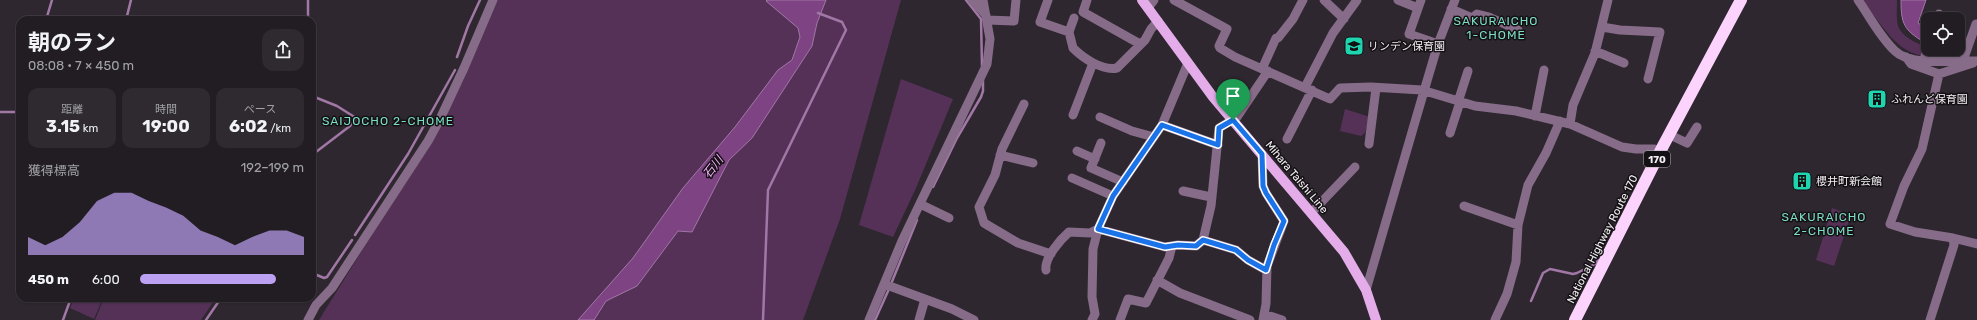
<!DOCTYPE html>
<html lang="ja">
<meta charset="utf-8">
<style>
body{margin:0;font-family:Rubik,"Noto Sans JP",sans-serif;background:#2e2a30;color:#f1f3f6;height:100vh;display:flex;flex-direction:column;font-size:15px;white-space:nowrap}
*{box-sizing:border-box;margin:0}
p{font-size:13px;color:#a2a2a6}
.icon{flex:none;width:22px;height:22px;fill:none;stroke:currentColor;stroke-width:2;stroke-linecap:round;stroke-linejoin:round}
.map{position:relative;flex:1;overflow:hidden}
.details{position:absolute;left:16px;top:16px;width:300px;height:286px;display:flex;flex-direction:column;background:#221d23;border-radius:12px;box-shadow:0 1px 3px #0004,0 0 0 1px #3f3b41}
.details>*{flex:none}
.buttons{position:absolute;left:1921px;top:12px;display:grid;gap:8px}
.buttons a{display:grid;place-items:center;width:44px;height:44px;border-radius:8px;background:#221d23;box-shadow:0 1px 3px #0004,0 0 0 1px #3f3b41;font-size:20px}
.pin{position:absolute;display:grid;place-items:center;width:34px;height:34px;color:#fff;margin:-41px -17px;border-radius:50% 50% 50% 0;rotate:-45deg;box-shadow:0 0 4px #0007}
.pin .icon{rotate:45deg}
.round{display:grid;place-items:center;flex:none;width:42px;height:42px;border-radius:12px;background:#2e2a30}
.headline{display:flex;align-items:center;justify-content:space-between;height:68px;padding:0 12px}
h1{font-size:22px;font-weight:700;line-height:30px}
.metrics{display:grid;grid-template-columns:repeat(3,1fr);gap:6px;height:68px;padding:4px 12px}
.metrics div{display:grid;align-content:center;border-radius:10px;background:#2e2a30;text-align:center}
.metrics b{font-size:17px;font-weight:700}
.metrics small{font-size:11px;font-weight:400}
.metrics p{font-size:11px}
.chart{height:112px;padding:8px 12px}
.chart p{display:flex;justify-content:space-between}
.chart svg{width:100%;height:72px;margin-top:4px;fill:#bca0f2;opacity:.7}
ul{padding:0 12px;list-style:none;font-size:13px}
li{display:grid;grid-template-columns:64px 48px 1fr;align-items:center;height:30px}
li i{height:10px;border-radius:5px;background:#bca0f2}
.map>svg:first-child{display:block}
.green{fill:#553158}
.water{fill:#7d4383;stroke:#a177a5}
.lines{fill:none;stroke-linecap:round;stroke-linejoin:round}
.stream{stroke:#a177a5;stroke-width:2.5}
.minor{stroke:#866c88;stroke-width:9}
.major{stroke:#e4ade9;stroke-width:10}
.highway{stroke:#fbd3fd;stroke-width:12}
.route-casing{stroke:#fff;stroke-width:8}
.route{stroke:#1a73e8;stroke-width:5}
.labels{text-anchor:middle;stroke-width:3;stroke-linejoin:round;paint-order:stroke}
.shield{fill:#141114;stroke:#b1acb1;stroke-width:1}
.shield-label{font-size:10px;font-weight:bold;fill:#f4eff4}
.poi-label{font-size:11px;fill:#f4eff4;stroke:#141114;text-anchor:start}
.street-label{font-size:11px;fill:#f4eff4;stroke:#141114}
.neighbourhood-label{font-size:12px;letter-spacing:1px;fill:#7cddc3;stroke:#141114}
.water-label{font-size:12px;font-style:italic;fill:#f3b1f8;stroke:#141114}
</style>
<div class="map">
<svg width="1977" height="320" viewBox="0 0 1977 320">
<rect width="100%" height="100%" fill="#2e272f"/>
<path class="green" d="M498,0H901L840,219L803,320H319L391,204L463,81Z
M1862,0H1897C1897,8 1896,18 1898,26C1902,37 1917,44 1928,47V49L1948,51L1963,48L1960,56C1902,64 1894,41 1862,0Z
M901,79L953,99L916,188L893,237L859,225Z
M1345,109L1370,117L1365,133L1361,136L1340,131Z
M1832,208L1851,215L1834,266L1816,260Z
M74,298H103L94,319L70,308Z
M104,298H216L201,320H95Z"/>
<path class="water" d="M767,0H826L817,23L812,46L752,138L729,160L692,232L678,231L637,286L606,301L594,320H578L633,258L683,188L735,127L778,70L792,60L800,37L798,28L766,1Z
M1901,0H1926L1918,23L1928,29L1924,42C1904,30 1901,24 1901,0Z"/>
<g class="lines">
<path class="stream" d="M308,0V20
M966,0L981,19L982,66
M46,20L52,0
M126,20L131,0
M457,57L468,26L480,0
M312,96L337,106L356,118L350,126L312,155
M0,112H17L20,108
M933,187L957,138L981,97L983,91V81
M355,235L408,154L455,70
M312,273L324,278L327,277L352,240
M891,284L917,220
M1531,301L1543,273L1550,269L1573,274L1577,273L1595,264L1598,260
M63,320L71,298
M206,320L221,298
M763,320L768,190L846,30L842,22L818,13
M875,320L889,289"/>
<path class="minor" d="M972,0L986,15
M1048,0L1040,22L1069,32
M1087,0L1083,12L1140,44
M1174,0L1227,29L1219,46L1220,48L1235,57L1330,99L1340,88L1371,87L1422,90L1475,106L1516,111L1570,124L1622,147L1636,149H1654L1661,152
M1324,0L1344,19
M1398,0L1418,8
M1421,0L1409,34L1438,44
M1858,0C1870,17 1880,37 1895,51C1911,67 1955,60 1977,61
M1148,8L1154,0
M1451,9L1472,18L1477,14L1489,17L1518,30
M1074,18L1069,32L1073,48C1083,58 1102,71 1117,68L1145,40L1151,29L1158,21
M1937,19L1939,14
M987,20L1014,21L1016,0
M1602,27L1620,30L1660,32L1648,79
M1595,51L1624,63
M1906,57L1911,64L1939,74L1973,63
M1924,60L1928,46
M1964,61L1965,55L1976,24
M1262,69L1276,38H1278L1293,19L1303,0
M1305,87L1333,33L1357,0
M1458,102L1468,71
M1024,104L1002,149L995,175L979,207L984,223L1018,243L1051,254
M1073,115L1093,63
M1535,116L1544,70
M1100,117L1132,131L1154,137
M1570,124L1573,105L1595,53L1608,0
M1162,125L1218,145
M1450,133L1460,102
M1670,135L1687,143L1697,127
M1287,139L1312,90
M1101,143L1091,168L1123,182
M1369,144L1376,88
M1077,151L1095,159
M1262,154L1263,186L1266,193L1284,221L1267,266L1266,304L1263,320
M1000,155L1033,163
M1072,178L1113,196
M1183,191L1211,197
M920,204L949,218
M1464,206L1518,225
M1311,213L1355,167
M1953,238L1977,244
M1203,240L1236,250L1248,260L1266,270
M1046,270C1044,258 1061,239 1069,232L1090,233L1098,229L1165,247L1178,245L1196,246L1203,240L1211,206L1219,128L1237,117L1268,71
M1157,280L1180,293L1250,320
M884,284L952,309L974,320
M1366,290L1424,91L1438,44L1455,0
M1264,314L1282,320
M308,320L316,305L332,288L428,141L440,119L464,68L493,0
M869,320L902,241L987,64L990,39L983,0
M919,320L925,299
M1092,320L1095,314L1092,297L1093,249L1098,229L1113,196L1162,125L1188,63
M1120,320L1128,299L1146,303L1169,258L1172,246
M1495,320L1507,294L1516,262L1518,225L1528,185L1546,153L1560,121
M1930,320L1954,245L1953,238L1915,232L1890,224L1904,186L1922,149L1939,74"/>
<path class="major" d="M1142,0L1213,97L1344,252L1366,290L1376,320"/>
<path class="highway" d="M1575,320L1663,146L1741,0"/>
</g>
<g class="lines">
<defs>
<path id="route" d="M1233,120L1262,154L1263,186L1266,193L1284,221L1274,245L1266,270L1248,260L1236,250L1203,240L1196,246L1178,245L1165,247L1098,229L1113,196L1162,125L1218,145L1219,128Z"/>
</defs>
<use href="#route" class="route-casing"/>
<use href="#route" class="route"/>
</g>
<defs>
<symbol id="school-square" viewBox="-11 -11 22 22"><rect x="-9" y="-9" width="18" height="18" rx="4" fill="#1ed5b0" stroke="#141114"/><path d="M0-5L7-2L0 1L-7-2ZM-4 1L0 2.5L4 1V4Q0 6-4 4Z" fill="#111"/></symbol>
<symbol id="building-square" viewBox="-11 -11 22 22"><rect x="-9" y="-9" width="18" height="18" rx="4" fill="#1ed5b0" stroke="#141114"/><path d="M-4-6H4V6H1V3H-1V6H-4ZM-2.5-4.3h1.7v1.8h-1.7ZM.8-4.3h1.7v1.8H.8ZM-2.5-1h1.7V.8h-1.7ZM.8-1h1.7V.8H.8Z" fill="#111"/></symbol>
</defs>
<g fill-rule="evenodd">
<use href="#school-square" x="1343" y="35" width="22" height="22"/>
<use href="#building-square" x="1866" y="88" width="22" height="22"/>
<use href="#building-square" x="1791" y="170" width="22" height="22"/>
</g>
<g class="labels">
<rect class="shield" x="1644" y="151" width="26" height="16" rx="3"/>
<g class="shield-label">
<text x="1657" y="163">170</text>
</g>
<g class="poi-label">
<text x="1368" y="50">リンデン保育園</text>
<text x="1891" y="103">ふれんど保育園</text>
<text x="1816" y="185">櫻井町新会館</text>
</g>
<g class="street-label">
<text transform="translate(1297 177) rotate(50)" y="4">Mihara Taishi Line</text>
<text transform="translate(1602 239) rotate(-63)" y="4">National Highway Route 170</text>
</g>
<g class="neighbourhood-label">
<text x="1496" y="25">SAKURAICHO<tspan x="1496" dy="14">1-CHOME</tspan></text>
<text x="388" y="125">SAIJOCHO 2-CHOME</text>
<text x="1824" y="221">SAKURAICHO<tspan x="1824" dy="14">2-CHOME</tspan></text>
</g>
<g class="water-label">
<text transform="translate(713 167) rotate(-52)" y="4">石川</text>
</g>
</g>
</svg>
<div class="buttons">
<a><svg class="icon" aria-label="locate" viewBox="0 0 24 24"><circle cx="12" cy="12" r="6"/><path d="M12 2v4M12 18v4M2 12h4M18 12h4"/></svg></a>
</div>
<div class="pin" style="left:1233px;top:120px;background:#1e9e55"><svg class="icon" aria-label="arrive" viewBox="0 0 24 24"><path d="M6 21V4h12l-3 4 3 4H6"/></svg></div>
<section class="details">
<div class="headline"><div><h1>朝のラン</h1><p>08:08 · 7 × 450 m</p></div><a class="round"><svg class="icon" aria-label="share" viewBox="0 0 24 24"><path d="M12 15V3M7 8l5-5 5 5M5 13v7h14v-7"/></svg></a></div>
<div class="metrics">
<div><p>距離</p><b>3.15<small> km</small></b></div>
<div><p>時間</p><b>19:00</b></div>
<div><p>ペース</p><b>6:02<small> /km</small></b></div>
</div>
<div class="chart"><p><span>獲得標高</span>192–199 m</p>
<svg viewBox="0 0 160 44" preserveAspectRatio="none"><path d="M0 44V33L10 38L20 33L30 24L40 11L50 6L60 6L70 11L80 15L90 20L100 29L110 33L120 38L130 33L140 29L150 29L160 33V44z"/></svg>
</div>
<ul>
<li><b>450 m</b>6:00<i style="width:83%"></i></li>
</ul>
</section>
</div>
